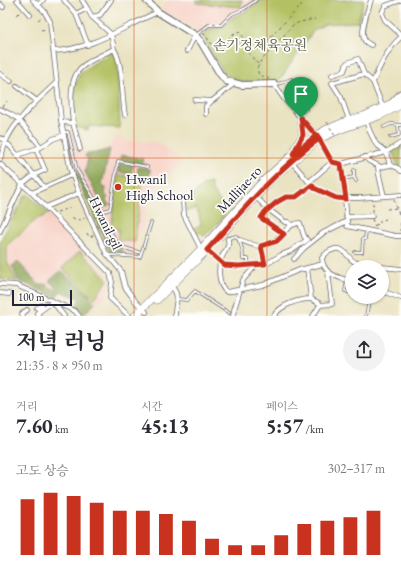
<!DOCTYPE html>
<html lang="ko">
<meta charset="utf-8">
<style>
body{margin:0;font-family:"EB Garamond","Noto Serif KR",serif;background:#f2f2f3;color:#2b2b33;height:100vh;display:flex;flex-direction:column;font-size:15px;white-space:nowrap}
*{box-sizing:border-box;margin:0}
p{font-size:13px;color:#7c7c81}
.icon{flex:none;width:22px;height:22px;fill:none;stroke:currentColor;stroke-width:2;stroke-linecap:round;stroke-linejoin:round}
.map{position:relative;height:316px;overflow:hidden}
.side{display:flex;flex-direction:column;background:#fff;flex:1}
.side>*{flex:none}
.controls{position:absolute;left:345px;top:260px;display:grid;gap:8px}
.controls a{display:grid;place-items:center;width:44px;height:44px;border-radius:50%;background:#fff;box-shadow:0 1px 3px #0004;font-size:20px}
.scale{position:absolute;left:12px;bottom:10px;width:60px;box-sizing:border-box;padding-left:4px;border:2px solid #22223b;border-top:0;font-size:11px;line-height:14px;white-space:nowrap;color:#22223b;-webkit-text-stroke:3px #fdfcf7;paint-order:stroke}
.pin{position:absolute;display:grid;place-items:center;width:34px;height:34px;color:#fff;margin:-41px -17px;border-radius:50% 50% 50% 0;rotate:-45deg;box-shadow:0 0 4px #0007}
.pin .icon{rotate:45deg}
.round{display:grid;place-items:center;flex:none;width:42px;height:42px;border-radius:21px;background:#f2f2f3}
.summary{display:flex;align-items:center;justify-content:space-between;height:68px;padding:0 16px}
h1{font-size:22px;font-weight:700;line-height:30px}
.stats{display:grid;grid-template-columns:repeat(3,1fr);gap:6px;height:68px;padding:4px 16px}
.stats div{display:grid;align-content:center}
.stats b{font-size:20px;font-weight:700}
.stats small{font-size:11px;font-weight:400}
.stats p{font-size:11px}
.chart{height:112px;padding:8px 16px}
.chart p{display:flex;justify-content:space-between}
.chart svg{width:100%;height:72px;margin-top:4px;stroke:#c8321e;stroke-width:6}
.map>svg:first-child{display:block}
.built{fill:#f7d1c6}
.green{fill:#b4c163;stroke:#6b724f}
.forest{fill:#8fa759;stroke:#58644a}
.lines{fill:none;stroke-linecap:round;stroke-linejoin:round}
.lane-casing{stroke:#68666a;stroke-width:3.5}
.street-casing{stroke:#68666a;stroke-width:5.5}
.secondary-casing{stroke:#68666a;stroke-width:8}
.primary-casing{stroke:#68666a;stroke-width:8}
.path{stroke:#68666a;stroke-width:1;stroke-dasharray:3 3;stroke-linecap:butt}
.lane{stroke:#fff;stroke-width:2}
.street{stroke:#fff;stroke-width:4}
.secondary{stroke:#fff;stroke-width:6}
.primary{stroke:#fff;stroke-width:7}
.path-bridge{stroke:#68666a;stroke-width:1;stroke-dasharray:3 3;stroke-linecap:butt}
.route-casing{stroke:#fff;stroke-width:8}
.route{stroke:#c8321e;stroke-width:5}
.grid{fill:none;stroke:#d45411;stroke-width:1;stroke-opacity:0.55}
.poi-dot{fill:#c8321e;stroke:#fdfcf7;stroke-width:1.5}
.labels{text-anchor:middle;stroke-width:3.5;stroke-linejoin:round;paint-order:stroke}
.park-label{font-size:14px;fill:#555a49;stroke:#fdfcf7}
.poi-label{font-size:14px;fill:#22223b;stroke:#fdfcf7;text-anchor:start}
.street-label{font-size:14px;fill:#22223b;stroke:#fdfcf7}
</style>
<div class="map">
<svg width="401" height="316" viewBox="0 0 401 316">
<rect width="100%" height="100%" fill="#fdfcf7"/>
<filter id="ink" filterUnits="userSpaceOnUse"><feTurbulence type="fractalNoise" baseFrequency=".025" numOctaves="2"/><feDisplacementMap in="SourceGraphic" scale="8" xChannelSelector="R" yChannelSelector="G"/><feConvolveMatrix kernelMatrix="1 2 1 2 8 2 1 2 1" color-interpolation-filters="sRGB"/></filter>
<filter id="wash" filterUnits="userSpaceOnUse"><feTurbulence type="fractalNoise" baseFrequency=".012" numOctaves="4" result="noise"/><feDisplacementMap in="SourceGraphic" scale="16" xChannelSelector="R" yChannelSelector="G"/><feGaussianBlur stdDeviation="0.9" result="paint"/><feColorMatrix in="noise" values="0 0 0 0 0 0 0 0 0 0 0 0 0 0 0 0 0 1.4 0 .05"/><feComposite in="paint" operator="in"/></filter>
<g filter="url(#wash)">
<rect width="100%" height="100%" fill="#eae3c2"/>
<path class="built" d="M167,0H261L245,12L233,17L221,28L210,29L203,35L200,32L160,10Z
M66,130H70L74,132L79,150L89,153L100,151L108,148L110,145L115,137L131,141L158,142L182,160L173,171L148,194L143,231L140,232L134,253L119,254L108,252L72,167Z
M50,215L109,278L107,295L84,316L76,306L78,299L60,293L58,299L18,282L8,262V247L37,220Z"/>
<path class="green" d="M196,0H242L241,7L196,3Z
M261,0H364L358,22L325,24L313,31L281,78L275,82H243L226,75L211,52L203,35L210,29L221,28L233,17L245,12Z
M113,51L117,57L120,128L89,126L88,130L75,127L73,90L81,72Z
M401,144V166L398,167L392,150Z
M118,175L143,178L135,242L117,240L119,229L111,228Z
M211,183L212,191L226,209L222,219L204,236L200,232L195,236L191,229L201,225L199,214L196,208L185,212L186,202L203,185Z
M27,194L49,214L37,219L7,245V262L17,281L0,279V242L24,197Z
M80,251L108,280L94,299L62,268Z"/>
<path class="forest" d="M68,140H69L75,169L92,196L112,239L118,246L123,249L122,253L109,251L75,173Z
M110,149L102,184L103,187L106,188L105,194L108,198L106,200L109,205L104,208L85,172L88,158L85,157L87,153C94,155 102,151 110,149Z
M121,155L143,159L142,164L120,160Z
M119,164L133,165L131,174L118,172Z
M138,167L150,169L149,177L137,175Z
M18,262L39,285L45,284L55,290L57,288L49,281L61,271L90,296L89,297L95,303L84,314L77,306L79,298L60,291L57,297L19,281L12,266Z"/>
</g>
<g filter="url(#ink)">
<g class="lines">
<defs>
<path id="lane" d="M196,35L209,25H221L232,14L244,9L256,0
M275,84L281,83L291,79
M384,127L391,124L401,125
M64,132H68L77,170L100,208L104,211L110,209L118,161L147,167
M390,137L399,135L398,125
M354,177L356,181
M343,179L354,177V170
M101,210L106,224L119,246L141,253
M268,210L261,217L283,233
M229,238L236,236C242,243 243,250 243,259H248V265
M262,247L265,262
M355,252H362L363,239H365L366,231
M110,255L140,257L151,223
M347,281L345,291L352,293
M177,299L187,300L195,291L229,313
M366,316L370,297"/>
<path id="street" d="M17,0L30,15
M33,0L44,11L50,21L61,120L70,168L79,193L106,253L121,271L125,287L131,295L136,302L146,312
M64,0L76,14L88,45
M82,0L87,8L92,17L111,34
M401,0L385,6L382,13L385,20L401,35
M0,4L3,7
M38,5L43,0
M76,14L87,8
M92,17L100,15L111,0
M371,45C369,44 367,43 365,41C359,32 368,10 371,0
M114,49C124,66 121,95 125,115
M53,51C94,49 122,27 158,12
M187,51L195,35
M0,74L11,81
M332,75L344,71L347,63L358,59L364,74L373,82
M274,84L284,99L317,135L332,162
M17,86L37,101
M195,100L212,101L235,83
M393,100L401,92
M383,108L373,82C380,66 388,48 401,37
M0,109L10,114L20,120
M206,114V106L212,101
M297,114L305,109
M19,120L41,147
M349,120L341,97L332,83L364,74
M366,121L370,132L376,144L386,152L390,165L398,168L401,171
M61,122L73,123C71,106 68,77 83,66C92,59 104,54 114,49L111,34
M73,123L80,149
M0,138L6,141
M5,144L9,145L44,187
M18,155L41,147L53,139L64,135
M365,157L369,161L381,167L390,165
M0,159C2,154 4,147 6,141C15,120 40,98 57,82
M292,162L314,188L336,198H359L401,195
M0,164L32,193L110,273L112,282L110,298L129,316
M341,164L345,199L347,221
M378,166C378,174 382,187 384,196
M34,175L45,170L36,149
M309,182L332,162L341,164L386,152L401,143
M22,184L34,175
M32,193L73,174
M255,196L268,209L277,202L286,197H296L312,185
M183,201L184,215L201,249
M46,207L79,193
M268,209L285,222H288L291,225
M346,217L372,216
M0,231L22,184
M228,239C230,248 224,251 221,259C218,267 218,287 227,292L263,285L299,270L323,264
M240,240C246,242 252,245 258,246C278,249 285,222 300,223L304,236L307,240
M207,250L224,265L238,266L260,264L268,263L281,255L291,251L307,240
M294,259L304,248L323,233L347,221V226L396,236H401
M382,267L401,269
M352,282C339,277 323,275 322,258C326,253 328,251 335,249C345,247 348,259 355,262C362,265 370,266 377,267
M0,284L16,285L75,311L79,316
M170,285C182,296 174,303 175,316
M382,291L401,298
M0,293L9,294
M311,299L319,303L320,305L313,316
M320,305L332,304L328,272
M37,308L42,305L44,308L53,302L64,316
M23,316L22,314L27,310
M39,316L37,313L44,308
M233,316L234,310L243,280L257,264
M274,316C280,305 299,299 311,299L307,268"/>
<path id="secondary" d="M146,0L158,12L195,35L201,42L220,74L226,81L242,85L274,84"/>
<path id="primary" d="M295,148L303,135L301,118
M220,236L273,178L319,139L339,130L379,116L401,105
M157,300L205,252
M135,316L201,249L263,181L293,154L325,130L349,120L364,116L401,99"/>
</defs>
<use href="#lane" class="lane-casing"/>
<use href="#street" class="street-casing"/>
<use href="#secondary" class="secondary-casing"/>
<use href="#primary" class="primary-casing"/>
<path class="path" d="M17,15L21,11
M38,20L42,17
M41,30L46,29
M203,33L216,49L233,35L258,64
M233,35L238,31L257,51L306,0
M269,79L266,77L259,75L257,69L260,62L293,25L300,22L315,19
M3,107L7,101
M394,200L401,220L400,231
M387,209L398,208
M57,212L70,208
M373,212V202
M72,218L80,220L85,218
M372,219L375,227
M375,225L380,224V221L386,219
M87,233L89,237L95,235"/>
<use href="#lane" class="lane"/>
<use href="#street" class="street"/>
<use href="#secondary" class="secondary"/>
<use href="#primary" class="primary"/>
<path class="path-bridge" d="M327,122L335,136"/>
</g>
</g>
<g class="lines" filter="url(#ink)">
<defs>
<path id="route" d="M301,118L319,139C276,170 242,211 207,250L224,265L238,266L265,264L261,246L277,241L284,234L261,218L265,212L277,202L286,197H296L312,185L314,188L336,198L346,199L341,164L332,162L317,135L293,154L303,135L301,118"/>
</defs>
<use href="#route" class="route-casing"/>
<use href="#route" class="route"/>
</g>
<path class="grid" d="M134,0V316M267,0V316M0,158H401"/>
<circle class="poi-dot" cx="118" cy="187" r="4"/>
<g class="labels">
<g class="park-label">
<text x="260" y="50">손기정체육공원</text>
</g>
<g class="poi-label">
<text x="126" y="184">Hwanil<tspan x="126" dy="16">High School</tspan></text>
</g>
<g class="street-label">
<text transform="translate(239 189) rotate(-47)" y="5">Mallijae-ro</text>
<text transform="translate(106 223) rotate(64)" y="5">Hwanil-gil</text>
</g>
</g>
</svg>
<div class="controls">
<a><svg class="icon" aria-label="layers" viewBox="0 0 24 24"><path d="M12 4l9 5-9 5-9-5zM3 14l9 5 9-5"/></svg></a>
</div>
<div class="scale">100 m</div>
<div class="pin" style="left:301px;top:118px;background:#1e9e55"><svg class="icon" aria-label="arrive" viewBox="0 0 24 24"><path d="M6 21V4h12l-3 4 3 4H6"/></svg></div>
</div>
<section class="side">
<div class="summary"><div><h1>저녁 러닝</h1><p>21:35 · 8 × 950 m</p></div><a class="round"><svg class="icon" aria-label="share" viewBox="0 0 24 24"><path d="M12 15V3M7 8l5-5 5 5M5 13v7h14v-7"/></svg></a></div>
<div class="stats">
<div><p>거리</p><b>7.60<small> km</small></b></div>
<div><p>시간</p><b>45:13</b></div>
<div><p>페이스</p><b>5:57<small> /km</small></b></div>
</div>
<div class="chart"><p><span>고도 상승</span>302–317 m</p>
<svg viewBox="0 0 160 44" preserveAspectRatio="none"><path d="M5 44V10M15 44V6M25 44V8M35 44V12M45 44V17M55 44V17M65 44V19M75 44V23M85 44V34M95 44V38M105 44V38M115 44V32M125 44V25M135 44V23M145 44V21M155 44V17"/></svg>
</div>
</section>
